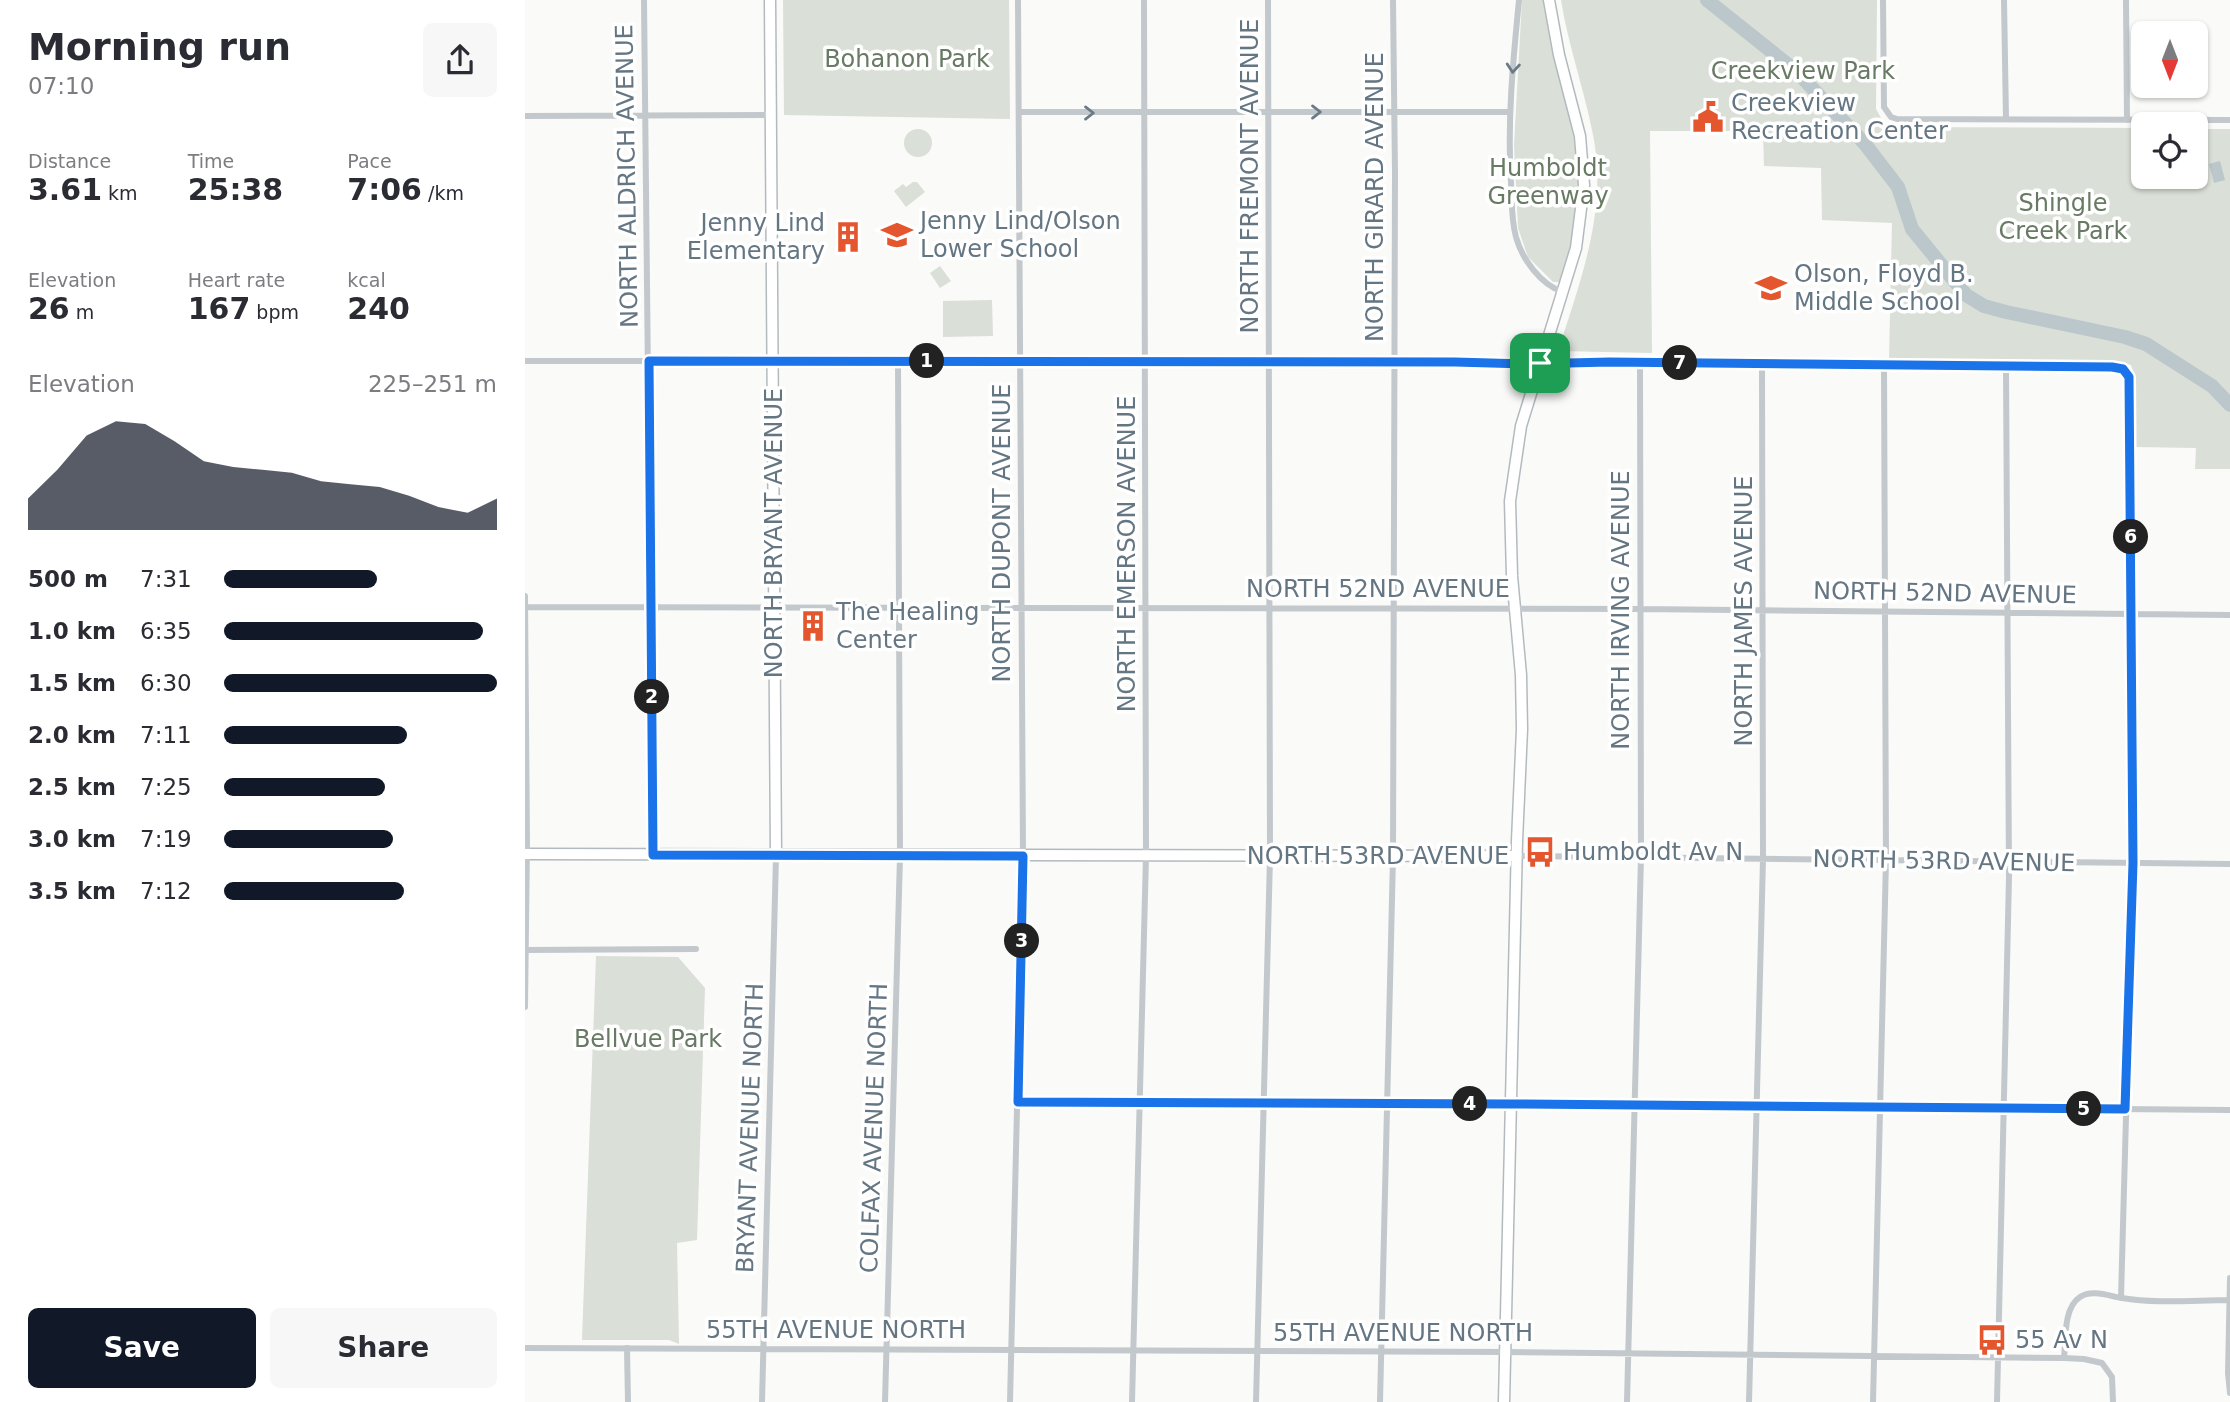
<!DOCTYPE html>
<meta charset="utf-8">
<style>
body{margin:0;font-family:"DejaVu Sans",sans-serif;background:#f7f7f7;color:#2b2b33;height:100vh;display:flex;flex-direction:column;font-size:26px;white-space:nowrap}
*{box-sizing:border-box;margin:0}
p{font-size:23px;color:#7c7c81}
.icon{flex:none;width:38px;height:38px;fill:none;stroke:currentColor;stroke-width:2;stroke-linecap:round;stroke-linejoin:round}
.map{position:relative;flex:1;overflow:hidden}
.sheet{display:flex;flex-direction:column;background:#fff;width:525px}
.sheet>*{flex:none}
.needle{width:46px;rotate:180deg}
.buttons{position:absolute;left:1606px;top:21px;display:grid;gap:14px}
.buttons a{display:grid;place-items:center;width:77px;height:77px;border-radius:10px;background:#fff;box-shadow:0 2px 5px #0004;font-size:35px}
.pin{position:absolute;display:grid;place-items:center;width:60px;height:60px;color:#fff;margin:-30px;border-radius:14px;box-shadow:0 4px 10px #0006}
.km{position:absolute;width:35px;height:35px;margin:-18px;border-radius:50%;background:#222;color:#fff;font-size:19px;line-height:35px;text-align:center}
.round{display:grid;place-items:center;flex:none;width:74px;height:74px;border-radius:10px;background:#f7f7f7}
.head{display:flex;align-items:center;justify-content:space-between;height:119px;padding:0 28px}
h1{font-size:38px;font-weight:800;line-height:52px}
.stats{display:grid;grid-template-columns:repeat(3,1fr);gap:10px;height:119px;padding:7px 28px}
.stats div{display:grid;align-content:center}
.stats b{font-size:30px;font-weight:800}
.stats small{font-size:19px;font-weight:400}
.stats p{font-size:19px}
.chart{height:196px;padding:14px 28px}
.chart p{display:flex;justify-content:space-between}
.chart svg{width:100%;height:126px;margin-top:7px;fill:#111827;opacity:.7}
.action{display:flex;gap:14px;margin-top:auto;padding:14px 28px}
.action a{flex:1;height:80px;border-radius:10px;background:#111827;color:#fff;font-size:28px;font-weight:800;line-height:80px;text-align:center}
.action a+a{background:#f7f7f7;color:#2b2b33}
ul{padding:0 28px;list-style:none;font-size:23px}
li{display:grid;grid-template-columns:112px 84px 1fr;align-items:center;height:52px}
li i{height:18px;border-radius:9px;background:#111827}
main{display:flex;flex:1;min-height:0}
.map>svg:first-child{display:block}
.green{fill:#dadfd7}
.water{fill:#bbc7cb}
.lines{fill:none;stroke-linecap:round;stroke-linejoin:round}
.river{stroke:#bbc7cb;stroke-width:14}
.secondary-casing{stroke:#b3babf;stroke-width:13}
.street{stroke:#c3c8cc;stroke-width:6}
.secondary{stroke:#fff;stroke-width:10}
.oneway{stroke:#6a7a87}
.route-casing{stroke:#fff;stroke-width:14}
.route{stroke:#1a73e8;stroke-width:9}
.labels{text-anchor:middle;stroke-width:7;stroke-linejoin:round;paint-order:stroke}
.park-label{font-size:24px;fill:#687a64;stroke:#fff}
.poi-label{font-size:24px;fill:#657683;stroke:#fff;text-anchor:start}
.street-label{font-size:24px;fill:#657683;stroke:#fff}
</style>
<main>
<section class="sheet">
<div class="head"><div><h1>Morning run</h1><p>07:10</p></div><a class="round"><svg class="icon" aria-label="share" viewBox="0 0 24 24"><path d="M12 15V3M7 8l5-5 5 5M5 13v7h14v-7"/></svg></a></div>
<div class="stats">
<div><p>Distance</p><b>3.61<small> km</small></b></div>
<div><p>Time</p><b>25:38</b></div>
<div><p>Pace</p><b>7:06<small> /km</small></b></div>
</div>
<div class="stats">
<div><p>Elevation</p><b>26<small> m</small></b></div>
<div><p>Heart rate</p><b>167<small> bpm</small></b></div>
<div><p>kcal</p><b>240</b></div>
</div>
<div class="chart"><p><span>Elevation</span>225–251 m</p>
<svg viewBox="0 0 160 44" preserveAspectRatio="none"><path d="M0 44V33L10 23L20 11L30 6L40 7L50 13L60 20L70 22L80 23L90 24L100 27L110 28L120 29L130 32L140 36L150 38L160 33V44z"/></svg>
</div>
<ul>
<li><b>500 m</b>7:31<i style="width:56%"></i></li>
<li><b>1.0 km</b>6:35<i style="width:95%"></i></li>
<li><b>1.5 km</b>6:30<i style="width:100%"></i></li>
<li><b>2.0 km</b>7:11<i style="width:67%"></i></li>
<li><b>2.5 km</b>7:25<i style="width:59%"></i></li>
<li><b>3.0 km</b>7:19<i style="width:62%"></i></li>
<li><b>3.5 km</b>7:12<i style="width:66%"></i></li>
</ul>
<div class="action"><a>Save</a><a>Share</a></div>
</section>
<div class="map">
<svg width="1705" height="1402" viewBox="0 0 1705 1402">
<rect width="100%" height="100%" fill="#fafaf8"/>
<path class="green" d="M258,0H484L485,119L259,115Z
M997,0H1019C1026,47 1042,91 1051,138C1061,186 1051,237 1037,282H1028L1003,257L993,228L989,145Z
M1036,0H1352L1351,109L1361,127L1619,128V177H1671V129H1705V469H1670L1671,448L1611,447V381L1606,365L1593,362L1364,360L1367,223L1297,220L1296,168L1239,166L1238,131H1125L1127,353L1035,351L1034,348C1057,276 1084,206 1067,130C1058,86 1043,44 1036,0Z
M379 143a14 14 0 1 1 28 0a14 14 0 1 1-28 0Z
M388,182H392L400,192L381,207L369,191L378,184L381,187Z
M415,266L426,281L415,288L405,273Z
M467,300L468,336L418,337V301Z
M71,956L153,957L180,988L172,1240L152,1243L154,1344L144,1340H57Z"/>
<path class="water" d="M1695,161L1700,180L1689,183L1684,164Z"/>
<g class="lines">
<path class="river" d="M1182,0L1271,71L1340,144L1373,187L1387,229L1441,295L1459,306L1481,312L1600,337L1621,344L1687,386L1705,405"/>
<defs>
<path id="secondary" d="M245,0L251,856
M0,854L991,856
M979,1402L992,841L997,729L996,675L987,576L985,501L996,426L1051,248L1059,185L1055,136L1034,55L1024,0"/>
</defs>
<use href="#secondary" class="secondary-casing"/>
<path class="street" d="M119,0L128,855
M994,0C988,61 982,122 986,183C987,201 986,219 991,237C997,259 1016,285 1038,292
M1358,0L1359,107L1366,117L1372,119L1705,120
M1479,0L1481,119
M1601,0L1602,120
M496,112H985
M0,116L245,115
M0,361H875L1003,364L1084,362L1587,367L1599,369L1604,377L1608,862L1596,1298
M0,596L2,844L0,1007
M0,607L1116,609L1705,615
M991,856L1705,864
M0,950L171,949
M493,1102L986,1104L1705,1110
M1705,1278L1703,1373L1705,1393
M0,1348L981,1352L1539,1358C1541,1340 1538,1308 1555,1297C1567,1289 1584,1296 1597,1298C1632,1304 1670,1300 1705,1300
M102,1348L103,1402
M1539,1358L1559,1359L1577,1363L1587,1377L1588,1402
M237,1402L251,856
M360,1402L375,856L373,361
M485,1402L498,856L493,0
M607,1402L621,856L619,0
M731,1402L745,857L743,0
M855,1402L868,857L870,173L868,0
M1102,1402L1116,857L1115,363
M1224,1402L1238,859L1237,364
M1348,1402L1361,860L1359,366
M1472,1402L1484,877L1481,367"/>
<use href="#secondary" class="secondary"/>
</g>
<defs><path id="oneway-chevron" d="M-2-3.5L2.5 0L-2 3.5" fill="none" stroke-width="1.6" stroke-linecap="round" stroke-linejoin="round" transform="scale(1.75)"/></defs>
<g class="oneway">
<use href="#oneway-chevron" transform="translate(988 68) rotate(95)"/>
<use href="#oneway-chevron" transform="translate(791 112)"/>
<use href="#oneway-chevron" transform="translate(564 113)"/>
</g>
<g class="lines">
<defs>
<path id="route" d="M124,361L930,362L1003,364L1084,362L1587,367L1598,369L1604,377L1608,863L1600,1109L986,1104L493,1102L498,856L128,855Z"/>
</defs>
<use href="#route" class="route-casing"/>
<use href="#route" class="route"/>
</g>
<defs>
<symbol id="civic-bare" viewBox="-9 -9 18 18"><path d="M-.6-6.5H3V-4.5H.6V-3L4-1V1h2V6H-6V1h2V-1L-.6-3ZM-1.2 2.5V6h2.4V2.5Z" fill="#e4572e" stroke="#fff" stroke-width="2.5" paint-order="stroke"/></symbol>
<symbol id="school-bare" viewBox="-9 -9 18 18"><path d="M0-5L7-2L0 1L-7-2ZM-4 1L0 2.5L4 1V4Q0 6-4 4Z" fill="#e4572e" stroke="#fff" stroke-width="2.5" paint-order="stroke"/></symbol>
<symbol id="building-bare" viewBox="-9 -9 18 18"><path d="M-4-6H4V6H1V3H-1V6H-4ZM-2.5-4.3h1.7v1.8h-1.7ZM.8-4.3h1.7v1.8H.8ZM-2.5-1h1.7V.8h-1.7ZM.8-1h1.7V.8H.8Z" fill="#e4572e" stroke="#fff" stroke-width="2.5" paint-order="stroke"/></symbol>
<symbol id="bus-bare" viewBox="-9 -9 18 18"><path d="M-5-6H5V4H4V6H2V4H-2V6H-4V4H-5ZM-3.5-4V0h7V-4ZM-3.5 1.2v1.5H-2V1.2ZM2 1.2v1.5H3.5V1.2Z" fill="#e4572e" stroke="#fff" stroke-width="2.5" paint-order="stroke"/></symbol>
</defs>
<g fill-rule="evenodd">
<use href="#civic-bare" x="1161" y="95" width="44" height="44"/>
<use href="#school-bare" x="350" y="213" width="44" height="44"/>
<use href="#building-bare" x="301" y="215" width="44" height="44"/>
<use href="#school-bare" x="1224" y="266" width="44" height="44"/>
<use href="#building-bare" x="266" y="604" width="44" height="44"/>
<use href="#bus-bare" x="993" y="830" width="44" height="44"/>
<use href="#bus-bare" x="1445" y="1318" width="44" height="44"/>
</g>
<g class="labels">
<g class="park-label">
<text x="382" y="67">Bohanon Park</text>
<text x="1278" y="79">Creekview Park</text>
<text x="1023" y="176">Humboldt<tspan x="1023" dy="28">Greenway</tspan></text>
<text x="1538" y="211">Shingle<tspan x="1538" dy="28">Creek Park</tspan></text>
<text x="123" y="1047">Bellvue Park</text>
</g>
<g class="poi-label">
<text x="1206" y="111">Creekview<tspan x="1206" dy="28">Recreation Center</tspan></text>
<text x="395" y="229">Jenny Lind/Olson<tspan x="395" dy="28">Lower School</tspan></text>
<text x="300" y="231" text-anchor="end">Jenny Lind<tspan x="300" dy="28">Elementary</tspan></text>
<text x="1269" y="282">Olson, Floyd B.<tspan x="1269" dy="28">Middle School</tspan></text>
<text x="311" y="620">The Healing<tspan x="311" dy="28">Center</tspan></text>
<text x="1038" y="860">Humboldt Av N</text>
<text x="1490" y="1348">55 Av N</text>
</g>
<g class="street-label">
<text transform="translate(102 176) rotate(-91)" y="8">NORTH ALDRICH AVENUE</text>
<text transform="translate(725 176) rotate(-90)" y="8">NORTH FREMONT AVENUE</text>
<text transform="translate(850 197) rotate(-90)" y="8">NORTH GIRARD AVENUE</text>
<text transform="translate(249 533) rotate(-90)" y="8">NORTH BRYANT AVENUE</text>
<text transform="translate(477 533) rotate(-90)" y="8">NORTH DUPONT AVENUE</text>
<text transform="translate(602 554) rotate(-90)" y="8">NORTH EMERSON AVENUE</text>
<text x="853" y="597">NORTH 52ND AVENUE</text>
<text transform="translate(1420 593) rotate(1)" y="8">NORTH 52ND AVENUE</text>
<text transform="translate(1096 610) rotate(-90)" y="8">NORTH IRVING AVENUE</text>
<text transform="translate(1219 611) rotate(-90)" y="8">NORTH JAMES AVENUE</text>
<text x="853" y="864">NORTH 53RD AVENUE</text>
<text transform="translate(1419 861) rotate(1)" y="8">NORTH 53RD AVENUE</text>
<text transform="translate(225 1128) rotate(-88)" y="8">BRYANT AVENUE NORTH</text>
<text transform="translate(349 1128) rotate(-88)" y="8">COLFAX AVENUE NORTH</text>
<text x="311" y="1338">55TH AVENUE NORTH</text>
<text x="878" y="1341">55TH AVENUE NORTH</text>
</g>
</g>
</svg>
<div class="buttons">
<a><svg class="needle" viewBox="-14 -14 28 28"><path d="M0-13l5 13h-10z" fill="#e53935"/><path d="M0 13l5-13h-10z" fill="#7c7c81"/></svg></a>
<a><svg class="icon" aria-label="locate" viewBox="0 0 24 24"><circle cx="12" cy="12" r="6"/><path d="M12 2v4M12 18v4M2 12h4M18 12h4"/></svg></a>
</div>
<div class="pin" style="left:1015px;top:363px;background:#1e9e55"><svg class="icon" aria-label="arrive" viewBox="0 0 24 24"><path d="M6 21V4h12l-3 4 3 4H6"/></svg></div>
<b class="km" style="left:402px;top:361px">1</b>
<b class="km" style="left:127px;top:697px">2</b>
<b class="km" style="left:497px;top:941px">3</b>
<b class="km" style="left:945px;top:1104px">4</b>
<b class="km" style="left:1559px;top:1109px">5</b>
<b class="km" style="left:1606px;top:537px">6</b>
<b class="km" style="left:1155px;top:363px">7</b>
</div>
</main>
